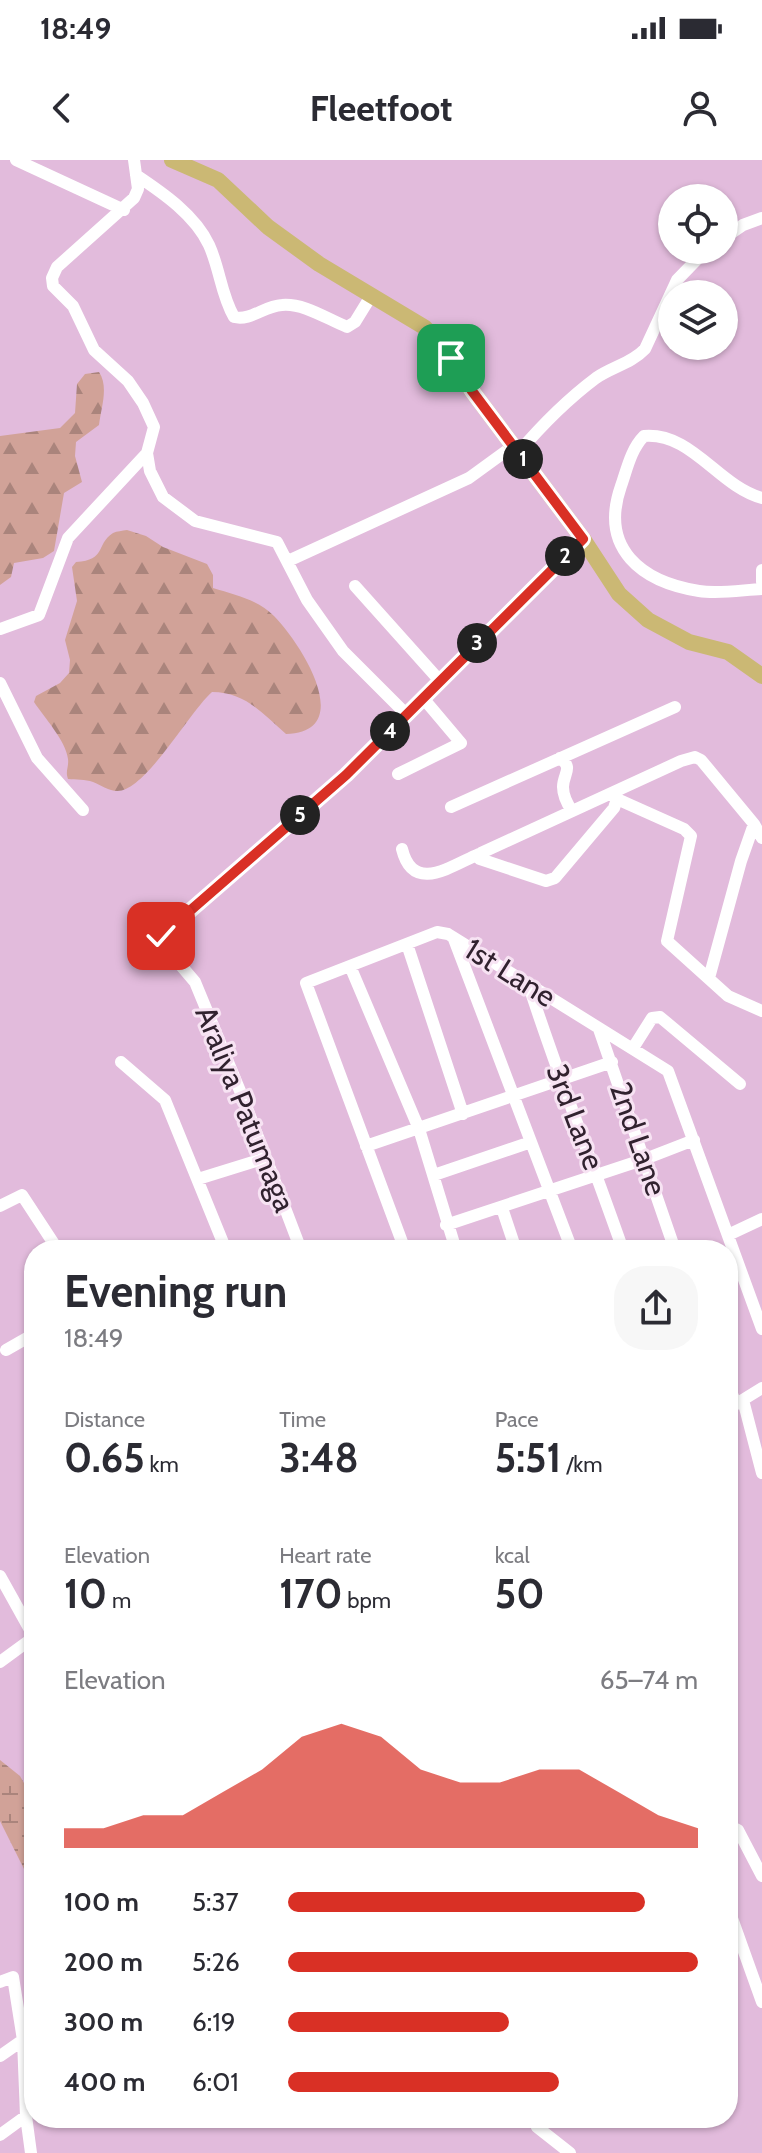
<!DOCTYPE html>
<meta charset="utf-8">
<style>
body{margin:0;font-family:Cabin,sans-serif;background:#f7f7f7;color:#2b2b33;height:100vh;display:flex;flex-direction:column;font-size:30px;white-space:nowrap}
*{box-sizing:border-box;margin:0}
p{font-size:26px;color:#7c7c81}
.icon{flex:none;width:44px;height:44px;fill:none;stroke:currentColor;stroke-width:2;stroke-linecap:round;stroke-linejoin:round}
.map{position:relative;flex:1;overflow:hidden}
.panel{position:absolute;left:24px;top:1080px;width:714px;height:888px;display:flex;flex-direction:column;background:#fff;border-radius:32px;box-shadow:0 2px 6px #0004}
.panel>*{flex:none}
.controls{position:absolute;left:658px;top:24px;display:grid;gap:16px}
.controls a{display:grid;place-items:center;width:80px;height:80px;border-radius:50%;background:#fff;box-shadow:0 2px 6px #0004;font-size:40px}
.pin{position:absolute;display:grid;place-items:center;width:68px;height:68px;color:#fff;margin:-34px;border-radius:16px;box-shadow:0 4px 12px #0006}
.km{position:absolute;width:40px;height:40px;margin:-20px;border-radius:50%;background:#222;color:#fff;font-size:22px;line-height:40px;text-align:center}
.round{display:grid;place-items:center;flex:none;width:84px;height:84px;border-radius:32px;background:#f7f7f7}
.head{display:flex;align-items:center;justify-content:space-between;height:136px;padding:0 40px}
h1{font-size:44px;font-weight:700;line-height:60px}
.figures{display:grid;grid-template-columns:repeat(3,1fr);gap:12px;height:136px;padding:8px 40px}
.figures div{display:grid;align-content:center}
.figures b{font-size:40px;font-weight:700}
.figures small{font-size:22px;font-weight:400}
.figures p{font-size:22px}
.chart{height:224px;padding:16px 40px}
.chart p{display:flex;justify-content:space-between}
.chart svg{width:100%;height:144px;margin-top:8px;fill:#d93025;opacity:.7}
ul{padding:0 40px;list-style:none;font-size:26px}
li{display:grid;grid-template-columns:128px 96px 1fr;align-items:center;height:60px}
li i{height:20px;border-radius:10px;background:#d93025}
.status{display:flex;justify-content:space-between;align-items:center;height:56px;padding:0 40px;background:#fff;direction:ltr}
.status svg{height:22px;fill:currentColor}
header{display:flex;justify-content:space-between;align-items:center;height:104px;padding:0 40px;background:#fff;font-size:36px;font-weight:700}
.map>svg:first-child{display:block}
.forest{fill:url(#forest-firs)}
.wetland{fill:url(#wetland-marsh)}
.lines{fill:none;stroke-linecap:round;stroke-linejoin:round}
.minor{stroke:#fff;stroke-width:12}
.major{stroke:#cbb874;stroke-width:16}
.route-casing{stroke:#fff;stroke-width:16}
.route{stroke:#d93025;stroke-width:10}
.labels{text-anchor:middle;stroke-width:6;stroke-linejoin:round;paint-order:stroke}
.street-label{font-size:30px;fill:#31222f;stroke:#f7e3f3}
</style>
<div class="status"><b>18:49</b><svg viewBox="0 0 49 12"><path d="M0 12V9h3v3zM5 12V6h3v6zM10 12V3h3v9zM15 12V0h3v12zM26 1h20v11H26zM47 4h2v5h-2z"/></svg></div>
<header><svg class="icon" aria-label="back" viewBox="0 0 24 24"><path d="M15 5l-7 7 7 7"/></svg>Fleetfoot<svg class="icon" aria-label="person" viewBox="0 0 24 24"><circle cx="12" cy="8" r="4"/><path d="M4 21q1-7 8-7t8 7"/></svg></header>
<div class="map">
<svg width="762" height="1993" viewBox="0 0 762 1993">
<defs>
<pattern id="forest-firs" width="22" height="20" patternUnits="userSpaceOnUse" patternTransform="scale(2)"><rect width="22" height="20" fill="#d1a298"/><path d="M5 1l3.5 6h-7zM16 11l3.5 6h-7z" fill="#aa847c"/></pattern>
<pattern id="wetland-marsh" width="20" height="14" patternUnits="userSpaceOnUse" patternTransform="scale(2)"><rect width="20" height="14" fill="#d1a298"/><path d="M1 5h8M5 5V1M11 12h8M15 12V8" fill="none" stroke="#aa847c"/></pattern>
</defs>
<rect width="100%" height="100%" fill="#e2bbdc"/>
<path class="forest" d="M99,212C109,227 101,248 99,265L76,282L75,296L82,322L64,333L54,391L43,398L14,403L11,417L0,425V276L60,268L75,253L77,224L85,214Z
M127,370L146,376L163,387L207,404L213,415V428C235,435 257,439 274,456C300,482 358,572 286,574C262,553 245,532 212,532C190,551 145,632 117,631C109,631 101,625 93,622C85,619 76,620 68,619C65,611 69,607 68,599C66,581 44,557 34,542L36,536L60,523L69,513L70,500L65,480L77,441L72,407L76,402C107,400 95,385 113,373C117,371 122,371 127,370Z"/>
<path class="wetland" d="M0,1600L20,1616L34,1641V1729L0,1661Z"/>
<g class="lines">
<path class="minor" d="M16,0L124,50
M134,0L138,29L134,38L57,107L52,118L53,126L73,146L94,190L128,221L143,243L154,267L147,293L150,311L163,337L195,361L277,382L307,440L343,491L406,554
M136,15C163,33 195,55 209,85C220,109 221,135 234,157C251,161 264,146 282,145C304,143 327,159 347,167L355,162L371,136
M724,78L743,65L762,58
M518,293C541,266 568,239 596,218C612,207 632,203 645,189L677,120L706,90
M762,338C718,326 692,272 644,276C631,289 627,309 621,326C599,389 642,422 699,431C719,434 742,430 762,429
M288,401L469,318L513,286
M762,410V422
M355,426L440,521
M0,469L39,455L68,378L147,293
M0,523L37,598L83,650
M560,598C574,608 563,614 563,627C563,635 568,645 572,651
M398,614L461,583L423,538
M614,632L617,639L614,648L555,718L546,721L480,699L481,693L681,601L695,597L701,600L754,664L762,678
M617,639L684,669L691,676L667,781L728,836L762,851
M451,647L675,547
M402,689C413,734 451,706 479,694
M454,779L572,1090
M407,784L463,954
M350,806L419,969L456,1090
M709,818L741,701L754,664
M528,823C557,913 592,1001 623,1090
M599,869L675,1090
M633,888L652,858L660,857L740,924
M121,902L165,940L226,1090
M366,986L612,902
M434,1015L531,982
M198,1019L266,998
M0,1046L22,1035L58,1090
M502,1048L516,1090
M446,1065L645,999L694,980
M728,1075L762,1059
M301,1090L245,943L195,822L160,781L161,776L346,615L583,379
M405,1090L306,823L437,772L448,774L668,911L762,1169
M6,1190L34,1174
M728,1224L736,1244
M743,1240L762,1313
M728,1249L762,1228
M0,1416L34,1477
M0,1502L34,1477
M728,1665L738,1670L762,1716
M728,1747L762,1842
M0,1822L13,1817L23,1880L0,1896
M23,1880L26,1956L31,1993
M533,1958L537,1967L570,1993
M0,1975L26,1956"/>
<path class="major" d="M172,0L218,20L268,67L319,104L424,167L440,183L472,231L583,379L619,434L648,460L689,482L728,492L762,516"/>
</g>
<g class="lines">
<defs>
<path id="route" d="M161,776L346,615L583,379L472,231L451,198"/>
</defs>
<use href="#route" class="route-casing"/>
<use href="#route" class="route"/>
</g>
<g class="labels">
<g class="street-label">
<text transform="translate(510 813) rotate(32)" y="10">1st Lane</text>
<text transform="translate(245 949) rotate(68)" y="10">Araliya Patumaga</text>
<text transform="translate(575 957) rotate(69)" y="10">3rd Lane</text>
<text transform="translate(638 979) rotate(71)" y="10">2nd Lane</text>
</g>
</g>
</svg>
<div class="controls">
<a><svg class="icon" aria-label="locate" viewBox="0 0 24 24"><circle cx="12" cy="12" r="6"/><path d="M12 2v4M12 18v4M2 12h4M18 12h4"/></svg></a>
<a><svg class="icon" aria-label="layers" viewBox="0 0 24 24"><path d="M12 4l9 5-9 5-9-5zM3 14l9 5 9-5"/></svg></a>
</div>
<div class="pin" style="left:451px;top:198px;background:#1e9e55"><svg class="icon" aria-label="arrive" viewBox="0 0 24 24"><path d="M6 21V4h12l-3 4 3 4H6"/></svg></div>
<div class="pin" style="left:161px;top:776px;background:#d93025"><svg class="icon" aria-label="check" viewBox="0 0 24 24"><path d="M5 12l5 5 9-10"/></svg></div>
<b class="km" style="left:523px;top:299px">1</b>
<b class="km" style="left:565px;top:396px">2</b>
<b class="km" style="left:477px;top:483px">3</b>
<b class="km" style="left:390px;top:571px">4</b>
<b class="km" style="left:300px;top:655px">5</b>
<section class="panel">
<div class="head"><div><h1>Evening run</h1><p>18:49</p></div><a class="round"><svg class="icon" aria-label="share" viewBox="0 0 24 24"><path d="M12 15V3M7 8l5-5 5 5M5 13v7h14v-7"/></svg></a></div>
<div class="figures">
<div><p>Distance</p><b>0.65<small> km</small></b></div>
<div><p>Time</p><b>3:48</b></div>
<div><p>Pace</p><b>5:51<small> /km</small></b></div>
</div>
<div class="figures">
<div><p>Elevation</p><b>10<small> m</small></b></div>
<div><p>Heart rate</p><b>170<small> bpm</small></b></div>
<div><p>kcal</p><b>50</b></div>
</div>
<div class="chart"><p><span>Elevation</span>65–74 m</p>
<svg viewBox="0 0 160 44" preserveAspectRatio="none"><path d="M0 44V38L10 38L20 34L30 34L40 27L50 20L60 10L70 6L80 10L90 20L100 24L110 24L120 20L130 20L140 27L150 34L160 38V44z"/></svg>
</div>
<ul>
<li><b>100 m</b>5:37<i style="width:87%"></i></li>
<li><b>200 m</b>5:26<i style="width:100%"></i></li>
<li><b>300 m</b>6:19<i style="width:54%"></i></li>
<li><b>400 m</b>6:01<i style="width:66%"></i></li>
</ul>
</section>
</div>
